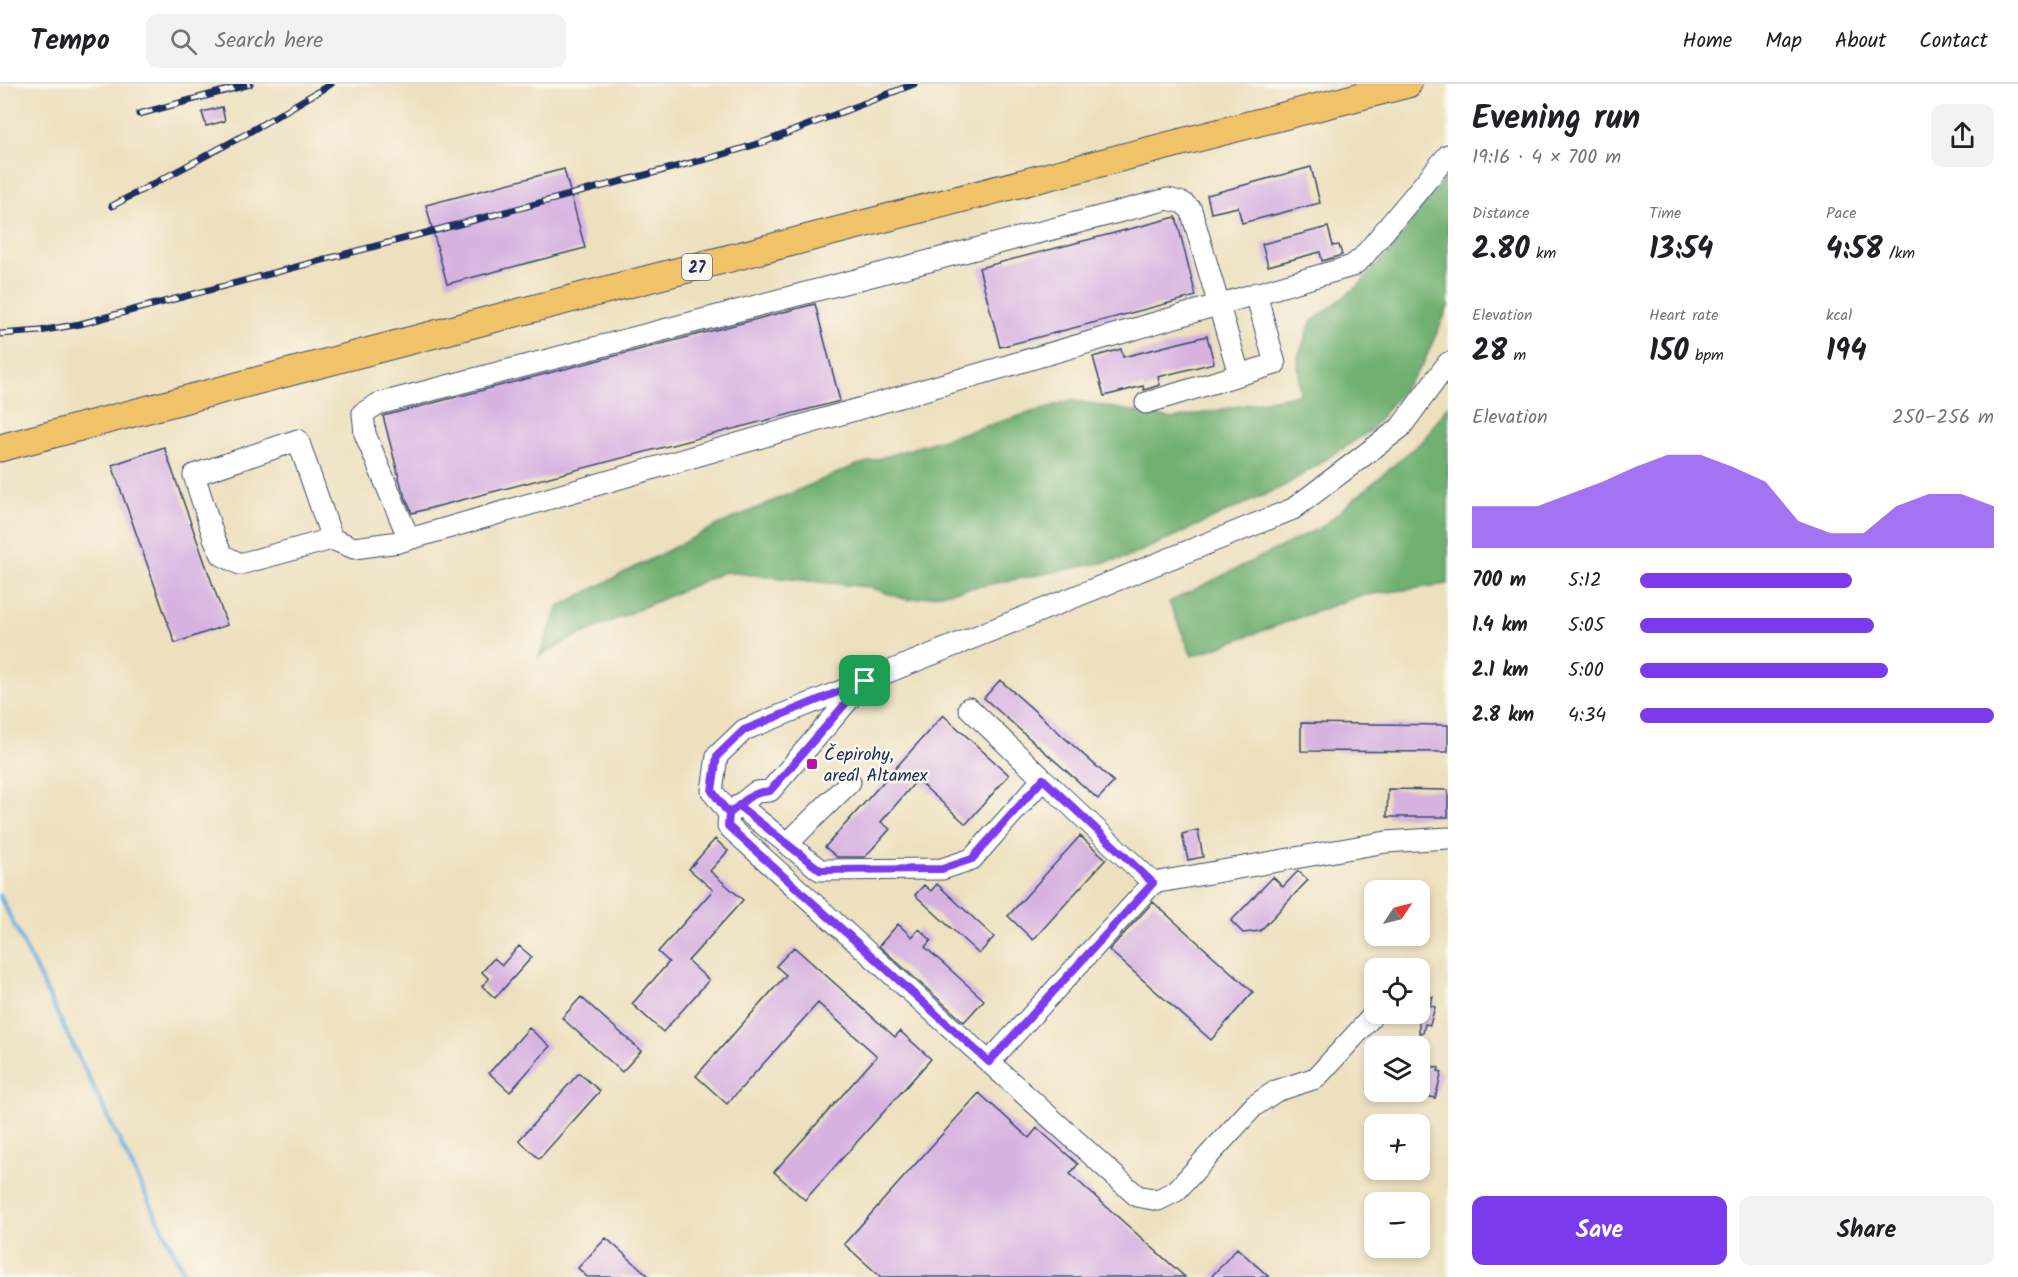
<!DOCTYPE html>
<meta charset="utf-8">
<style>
body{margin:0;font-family:Kalam,sans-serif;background:#f2f2f2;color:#202124;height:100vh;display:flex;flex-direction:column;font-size:22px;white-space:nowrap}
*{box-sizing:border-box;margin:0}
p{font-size:20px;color:#757577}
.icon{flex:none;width:33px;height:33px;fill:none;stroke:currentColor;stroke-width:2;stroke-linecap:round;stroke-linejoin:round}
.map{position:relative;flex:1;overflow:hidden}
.drawer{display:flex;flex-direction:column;background:#fff;width:570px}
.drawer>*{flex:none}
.needle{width:39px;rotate:55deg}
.fabs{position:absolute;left:1364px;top:796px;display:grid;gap:12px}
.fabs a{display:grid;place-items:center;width:66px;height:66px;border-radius:12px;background:#fff;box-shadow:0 3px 9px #0003;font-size:30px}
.pin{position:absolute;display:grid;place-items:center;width:51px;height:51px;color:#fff;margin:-26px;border-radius:12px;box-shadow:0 3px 9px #0006}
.round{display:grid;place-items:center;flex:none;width:63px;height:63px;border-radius:12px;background:#f2f2f2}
.summary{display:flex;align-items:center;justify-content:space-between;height:102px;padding:0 24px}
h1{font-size:33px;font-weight:800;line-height:45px}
.metrics{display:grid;grid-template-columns:repeat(3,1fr);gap:9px;height:102px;padding:6px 24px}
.metrics div{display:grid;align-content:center}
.metrics b{font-size:30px;font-weight:800}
.metrics small{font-size:16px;font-weight:400}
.metrics p{font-size:16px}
.chart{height:168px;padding:12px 24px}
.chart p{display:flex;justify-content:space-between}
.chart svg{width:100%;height:108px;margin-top:6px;fill:#7c3aed;opacity:.7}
.cta{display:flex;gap:12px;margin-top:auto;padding:12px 24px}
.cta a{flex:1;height:69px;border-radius:12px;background:#7c3aed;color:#fff;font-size:24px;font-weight:800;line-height:69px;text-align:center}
.cta a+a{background:#f2f2f2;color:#202124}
ul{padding:0 24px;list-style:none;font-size:20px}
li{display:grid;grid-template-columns:96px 72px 1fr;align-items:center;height:45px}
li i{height:15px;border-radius:8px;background:#7c3aed}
header{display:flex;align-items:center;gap:36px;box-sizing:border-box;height:84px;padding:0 30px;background:#fff;border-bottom:2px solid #e0e0e0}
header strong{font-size:28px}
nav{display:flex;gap:33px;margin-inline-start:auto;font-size:21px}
.search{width:420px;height:54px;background:#f2f2f2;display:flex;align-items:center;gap:15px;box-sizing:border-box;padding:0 21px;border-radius:12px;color:#757577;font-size:22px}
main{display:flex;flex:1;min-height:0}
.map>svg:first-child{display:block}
.forest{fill:#6fb071;stroke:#457068;stroke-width:1.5}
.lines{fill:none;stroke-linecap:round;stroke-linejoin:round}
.stream{stroke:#68afdf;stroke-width:4.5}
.building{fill:#d6b2e1}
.minor-casing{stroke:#3a4a6c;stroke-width:23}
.major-casing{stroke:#3a4a6c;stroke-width:29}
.minor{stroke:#fff;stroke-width:21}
.major{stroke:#f1c369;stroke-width:27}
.rail-casing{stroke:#1b2f5e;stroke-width:7}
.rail{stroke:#fbf7ec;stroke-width:4.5;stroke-dasharray:14;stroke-linecap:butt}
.route-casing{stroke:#fff;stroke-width:12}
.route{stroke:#7c3aed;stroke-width:8}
.poi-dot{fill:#b5179e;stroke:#fbf7ec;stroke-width:2}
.labels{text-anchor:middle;stroke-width:5;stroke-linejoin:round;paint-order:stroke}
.shield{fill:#fbf7ec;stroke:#5e6b89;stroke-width:1.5}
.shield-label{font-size:16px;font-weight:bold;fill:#1b2f5e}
.poi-label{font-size:18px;fill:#1b2f5e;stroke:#fbf7ec;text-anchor:start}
</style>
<header>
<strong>Tempo</strong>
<div class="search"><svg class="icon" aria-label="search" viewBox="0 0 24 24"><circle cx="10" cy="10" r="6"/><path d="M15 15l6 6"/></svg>Search here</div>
<nav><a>Home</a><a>Map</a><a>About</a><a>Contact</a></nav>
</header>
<main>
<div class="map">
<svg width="1448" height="1193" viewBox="0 0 1448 1193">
<rect width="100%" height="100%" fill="#fbf7ec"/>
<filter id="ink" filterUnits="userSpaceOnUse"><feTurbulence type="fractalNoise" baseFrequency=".0167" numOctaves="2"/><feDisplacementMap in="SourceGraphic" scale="12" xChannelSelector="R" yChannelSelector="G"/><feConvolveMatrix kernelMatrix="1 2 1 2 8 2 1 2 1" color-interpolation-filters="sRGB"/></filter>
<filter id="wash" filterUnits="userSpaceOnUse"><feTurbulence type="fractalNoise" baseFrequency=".008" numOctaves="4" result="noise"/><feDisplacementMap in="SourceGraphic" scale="24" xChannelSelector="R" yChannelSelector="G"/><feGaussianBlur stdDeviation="1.35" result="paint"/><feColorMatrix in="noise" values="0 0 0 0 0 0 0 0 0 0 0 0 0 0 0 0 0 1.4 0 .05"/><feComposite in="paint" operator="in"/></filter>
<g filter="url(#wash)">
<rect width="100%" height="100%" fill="#ede0be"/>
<path class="forest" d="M1444,95L1448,96V223L1423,280L1370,347L1286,401L1126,474L908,516L868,503L724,488L568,556L539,572L559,522L720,440L854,382L1072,316L1173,335L1300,310L1298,273L1311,238L1358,202L1394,162Z
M1448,321V500L1359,512L1192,572L1169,518L1323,442L1424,355Z"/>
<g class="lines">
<path class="stream" d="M0,812L186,1193"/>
</g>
<g id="blocks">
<path class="building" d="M222,23L225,37L206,42L202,28Z
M1311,83L1320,119L1242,139L1238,123L1211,129L1207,111Z
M564,85L585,164L447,200L426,121Z
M1176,133L1196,212L1000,263L979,184Z
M1328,143L1333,162L1339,161L1342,171L1322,177L1320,168L1268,182L1262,160Z
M815,220L840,317L412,429L402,405L383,332Z
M1207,252L1214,279L1158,293L1160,301L1144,306L1143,302L1104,312L1093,273L1121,265L1123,273Z
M164,363L227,541L175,559L112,381Z
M1000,596L1114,698L1098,715L984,614Z
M943,631L1009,691L966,740L917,696L881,738L890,745L865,773H837L825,763Z
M1301,639L1448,641V668L1301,667Z
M1388,705L1448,706V733H1387Z
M1198,746L1203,773L1188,776L1182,750Z
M1080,752L1106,775L1033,856L1008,832Z
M715,755L728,767L710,787L743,816L688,877L709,896L663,948L632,920L669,878L658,868L713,806L689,785Z
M1298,787L1308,796L1260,847L1243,849L1231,837L1273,793L1283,803Z
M937,800L994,853L979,870L915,811L924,801L931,807Z
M1153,818L1253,908L1211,956L1109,866Z
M898,840L912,853L919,845L931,856L925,863L984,916L964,938L879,862Z
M519,862L532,873L495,914L482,902L489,895L482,888L494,874L502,881Z
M794,863L895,953L900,947L931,975L805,1116L774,1088L877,972L818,919L727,1020L696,992L786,891L776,882Z
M1419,909L1433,913L1430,921L1435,923L1430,941L1425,940L1423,949H1419Z
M581,913L641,967L622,988L562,934Z
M529,944L550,962L510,1008L489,989Z
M1428,981L1439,984L1438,987L1442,988L1435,1014L1417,1010L1423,984L1427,985Z
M579,989L600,1007L539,1075L519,1056Z
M979,1009L1029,1054L1037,1044L1078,1080L1070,1090L1185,1193H881L844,1160Z
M606,1154L650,1193H587L578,1184Z
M1237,1164L1269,1193H1211Z"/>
</g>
</g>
<g filter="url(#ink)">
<use href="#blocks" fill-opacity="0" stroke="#3a4a6c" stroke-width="1.5"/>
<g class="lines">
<defs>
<path id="minor" d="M1146,319L1275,280L1256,209
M332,455L298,356L194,391L214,454L222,471L240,480L332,455L354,464L399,458L1352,182L1362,174L1448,71
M409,455L365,350L363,329L378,320L1168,115L1183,119L1191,126L1239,290
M865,597L770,707L756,708L729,730L712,707L717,672L744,646L1293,425L1400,344L1448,279
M1043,695L1153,799
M739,721L820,786L942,785L972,775L1043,695L969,624
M729,730L728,742L1137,1112L1158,1116L1176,1107L1254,1022L1276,1007L1316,994L1370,935
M787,760L850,698
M989,978L1153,799L1386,758L1448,754"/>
<path id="major" d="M0,364L485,237L1408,0"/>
</defs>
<use href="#minor" class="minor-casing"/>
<use href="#major" class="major-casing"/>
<use href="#minor" class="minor"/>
<use href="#major" class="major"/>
<defs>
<path id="rail" d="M139,30L250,0
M112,122L239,54L331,0
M0,250L40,247L80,240L721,71L767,57L914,0"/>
</defs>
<use href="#rail" class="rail-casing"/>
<use href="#rail" class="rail"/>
</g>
</g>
<g class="lines" filter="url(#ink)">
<defs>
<path id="route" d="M865,597L770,707C751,708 743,718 729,730L728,742L989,978L1153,799L1043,695L972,775L942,785L820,786L739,722L729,730L712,707L717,672L744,646L865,597"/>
</defs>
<use href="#route" class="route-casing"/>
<use href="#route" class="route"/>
</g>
<rect class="poi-dot" x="806" y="674" width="12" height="12" rx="3"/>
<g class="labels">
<rect class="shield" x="682" y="170" width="30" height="26" rx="4.5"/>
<g class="shield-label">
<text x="697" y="189">27</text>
</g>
<g class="poi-label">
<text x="824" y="676">Čepirohy,<tspan x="824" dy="21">areál Altamex</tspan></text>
</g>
</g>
</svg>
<div class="fabs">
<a><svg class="needle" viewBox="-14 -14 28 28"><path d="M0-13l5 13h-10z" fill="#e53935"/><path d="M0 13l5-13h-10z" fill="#757577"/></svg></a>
<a><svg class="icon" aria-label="locate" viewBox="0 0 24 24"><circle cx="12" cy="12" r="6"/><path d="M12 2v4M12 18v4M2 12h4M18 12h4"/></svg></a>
<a><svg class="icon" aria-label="layers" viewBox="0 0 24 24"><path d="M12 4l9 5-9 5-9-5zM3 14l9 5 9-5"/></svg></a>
<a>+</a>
<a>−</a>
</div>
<div class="pin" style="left:865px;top:597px;background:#1e9e55"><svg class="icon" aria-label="arrive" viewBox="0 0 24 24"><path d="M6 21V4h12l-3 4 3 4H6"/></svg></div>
</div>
<section class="drawer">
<div class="summary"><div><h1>Evening run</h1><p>19:16 · 4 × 700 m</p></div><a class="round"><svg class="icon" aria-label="share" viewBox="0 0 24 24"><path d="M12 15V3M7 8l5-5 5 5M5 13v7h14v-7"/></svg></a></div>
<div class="metrics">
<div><p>Distance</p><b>2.80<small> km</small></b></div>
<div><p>Time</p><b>13:54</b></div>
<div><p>Pace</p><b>4:58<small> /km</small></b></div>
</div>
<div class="metrics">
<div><p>Elevation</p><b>28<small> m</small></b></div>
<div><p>Heart rate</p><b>150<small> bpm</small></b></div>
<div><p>kcal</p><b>194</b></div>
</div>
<div class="chart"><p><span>Elevation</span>250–256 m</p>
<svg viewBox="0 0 160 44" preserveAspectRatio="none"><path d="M0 44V27L10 27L20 27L30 22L40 17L50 11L60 6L70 6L80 11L90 17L100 33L110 38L120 38L130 27L140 22L150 22L160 27V44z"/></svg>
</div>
<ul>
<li><b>700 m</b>5:12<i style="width:60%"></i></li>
<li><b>1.4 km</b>5:05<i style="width:66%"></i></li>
<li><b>2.1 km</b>5:00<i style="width:70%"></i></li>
<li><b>2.8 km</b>4:34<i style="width:100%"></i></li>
</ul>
<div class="cta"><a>Save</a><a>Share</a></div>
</section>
</main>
